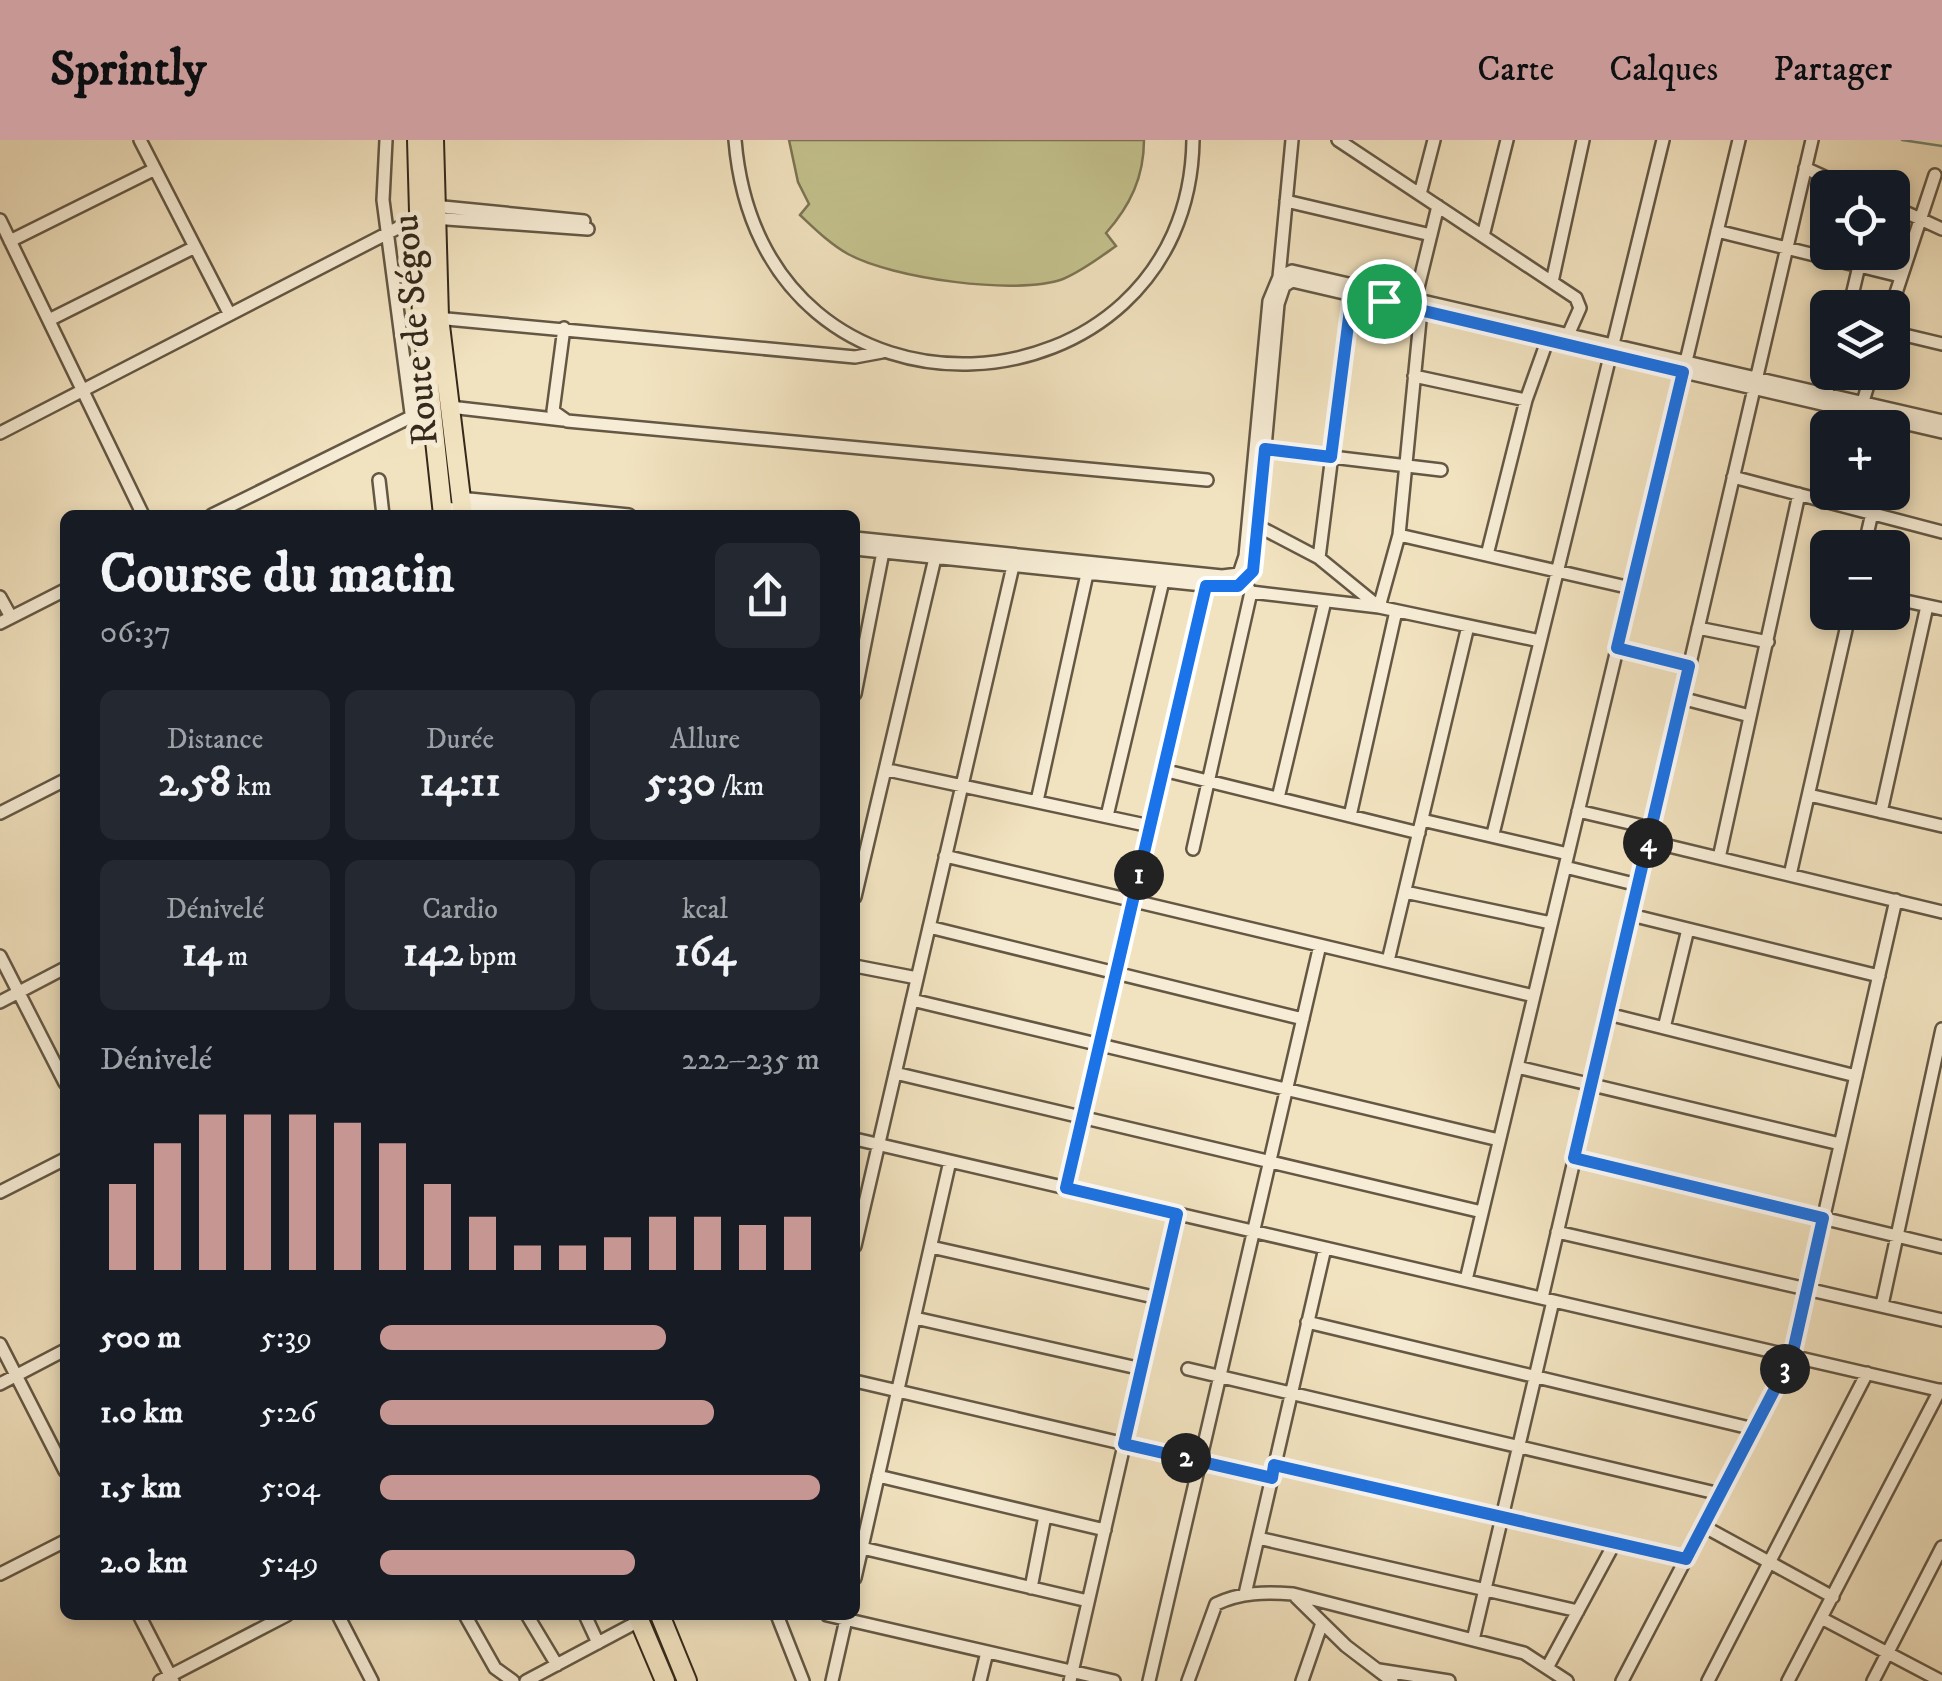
<!DOCTYPE html>
<html lang="fr">
<meta charset="utf-8">
<style>
body{margin:0;font-family:"IM FELL DW Pica",serif;background:#242831;color:#f1f3f6;height:100vh;display:flex;flex-direction:column;font-size:38px;white-space:nowrap}
*{box-sizing:border-box;margin:0}
p{font-size:32px;color:#9ea1a6}
.icon{flex:none;width:55px;height:55px;fill:none;stroke:currentColor;stroke-width:2;stroke-linecap:round;stroke-linejoin:round}
.map{position:relative;flex:1;overflow:hidden}
.side{position:absolute;left:60px;top:370px;width:800px;height:1110px;display:flex;flex-direction:column;background:#171b24;border-radius:15px;box-shadow:0 5px 15px #0003}
.side>*{flex:none}
.controls{position:absolute;left:1810px;top:30px;display:grid;gap:20px}
.controls a{display:grid;place-items:center;width:100px;height:100px;border-radius:15px;background:#171b24;box-shadow:0 5px 15px #0003;font-size:50px}
.pin{position:absolute;display:grid;place-items:center;width:85px;height:85px;color:#fff;margin:-42px;border:5px solid #fff;border-radius:50%;box-shadow:0 2px 10px #0007}
.km{position:absolute;width:50px;height:50px;margin:-25px;border-radius:50%;background:#222;color:#fff;font-size:28px;line-height:50px;text-align:center}
.round{display:grid;place-items:center;flex:none;width:105px;height:105px;border-radius:15px;background:#242831}
.summary{display:flex;align-items:center;justify-content:space-between;height:170px;padding:0 40px}
h1{font-size:55px;font-weight:700;line-height:75px}
.figures{display:grid;grid-template-columns:repeat(3,1fr);gap:15px;height:170px;padding:10px 40px}
.figures div{display:grid;align-content:center;border-radius:15px;background:#242831;text-align:center}
.figures b{font-size:42px;font-weight:700}
.figures small{font-size:28px;font-weight:400}
.figures p{font-size:28px}
.chart{height:280px;padding:20px 40px}
.chart p{display:flex;justify-content:space-between}
.chart svg{width:100%;height:180px;margin-top:10px;stroke:#c59692;stroke-width:6}
ul{padding:0 40px;list-style:none;font-size:32px}
li{display:grid;grid-template-columns:160px 120px 1fr;align-items:center;height:75px}
li i{height:25px;border-radius:12px;background:#c59692}
header{display:flex;align-items:center;gap:60px;box-sizing:border-box;height:140px;padding:0 50px;background:#c59692;color:#111}
header strong{font-size:48px}
nav{display:flex;gap:55px;margin-inline-start:auto;font-size:35px}
.map>svg:first-child{display:block}
.grass{fill:#c3c18d;stroke:#7c7554;stroke-width:2.5}
.lines{fill:none;stroke-linecap:round;stroke-linejoin:round}
.stream{stroke:#728274;stroke-width:2.5}
.minor-casing{stroke:#645845;stroke-width:16}
.highway-casing{stroke:#34291c;stroke-width:22}
.minor{stroke:#f7edd6;stroke-width:11}
.highway{stroke:#f2e3c0;stroke-width:18}
.route-casing{stroke:#fff;stroke-width:20}
.route{stroke:#1a73e8;stroke-width:12}
.labels{text-anchor:middle;stroke-width:10;stroke-linejoin:round;paint-order:stroke}
.street-label{font-size:38px;fill:#34291c;stroke:#f7edd6}
</style>
<header>
<strong>Sprintly</strong>
<nav><a>Carte</a><a>Calques</a><a>Partager</a></nav>
</header>
<div class="map">
<svg width="1942" height="1541" viewBox="0 0 1942 1541">
<rect width="100%" height="100%" fill="#f2e3c0"/>
<filter id="stains"><feTurbulence type="fractalNoise" baseFrequency=".002" numOctaves="4"/><feColorMatrix values="0 0 0 0 .2 0 0 0 0 .09 0 0 0 0 .02 0 0 0 .5 -.17"/></filter>
<radialGradient id="worn" r=".72"><stop offset=".6" stop-color="#630" stop-opacity="0"/><stop offset="1" stop-color="#630" stop-opacity=".3"/></radialGradient>
<path class="grass" d="M789,0H1144C1144,37 1130,66 1106,93L1116,106C1099,118 1082,131 1063,139C1017,156 891,138 848,114C830,104 815,89 800,75L809,64L798,42Z"/>
<g class="lines">
<path class="stream" d="M1902,0L1942,6"/>
<defs>
<path id="minor" d="M140,0L229,173
M386,0L383,60L411,273
M735,0C761,315 1189,282 1193,0
M1338,0L1576,158L1580,168L1568,195
M1805,28L1849,48
M1420,54L1434,0
M1286,61L1431,95
M433,66L584,81
M1892,66L1942,89
M0,80L143,375
M1717,91L1900,136
M1483,96L1507,0
M10,101L155,29
M1282,142L1279,137L1292,0
M1552,142L1583,0
M1414,164L1438,66
M1849,168L1859,126
M1891,168L1935,35
M436,178L855,217L882,212
M49,180L195,107
M564,188L553,271L567,281L1207,340
M1892,192L1942,204
M1414,236L1526,260
M1826,255L1832,232
M450,267L563,280
M1855,288L1872,232
M0,293L419,77L588,89
M1265,309L1441,330
M1733,337L1942,392
M379,340L383,375
M459,358L629,375
M442,368L527,375
M212,375L429,268
M1258,386L1319,418L1379,467
M1399,395L1631,448
M855,398L1222,436L1239,434L1245,416L1269,161L1279,137L1292,131L1942,281
M1864,408L1872,373
M855,409L1222,447L1245,443L1255,417L1278,164L1284,146L1292,141L1942,292
M1487,415L1526,260L1550,193
M1319,418L1353,149
M1251,452L1379,467L1540,501
M0,457L11,477
M1892,458L1942,469
M1379,467L1399,395L1421,170
M0,483L65,450
M1698,488L1768,502
M1617,509L1689,526
M855,554L883,412
M1681,558L1750,576
M888,630L1150,686
M1163,630L1419,693
M1809,655L1942,686
M1278,658L1325,461
M1037,661L1087,434
M1578,671L1651,688
M1881,672L1927,466
M0,673L65,640
M1107,676L1163,441
M1350,676L1396,471
M1422,680L1568,714
M1493,694L1663,0
M1648,701L1942,772
M1193,709L1251,452L1247,446
M945,716L1534,856
M1719,718L1799,354
M1565,727L1638,745
M1790,735L1850,472
M1405,752L1551,783
M855,757L935,418
M1631,775L1879,836
M929,787L1303,879
M0,816L65,943
M1388,821L1468,486
M855,826L917,838
M912,860L1499,1000
M0,862L65,828
M1608,874L1856,936
M1664,888L1688,789
M1517,927L1840,1004
M895,933L1482,1072
M855,999L1942,1251
M1574,1018L1942,1107
M1066,1048L1206,446
M0,1052L65,1019
M1557,1092L1942,1180
M855,1106L1013,426
M931,1107L1158,1158
M1466,1140L1739,0
M1542,1158L1812,0
M1882,1165L1942,889
M915,1178L1142,1229
M1307,1182L1754,1289
M0,1204L65,1331
M1188,1229L1720,1354
M855,1241L1271,1338
M0,1244L65,1210
M1274,1325L1685,1419
M878,1336L1105,1390
M1703,1386L1833,1457
M1258,1398L1578,1471
M862,1408L1088,1461
M0,1434L65,1401
M855,1438L950,1021
M1031,1448L1045,1376
M1245,1454L1325,1108
M1296,1457L1346,1506L1392,1541
M139,1475L173,1541
M338,1475L372,1541
M465,1475L495,1528L513,1541
M527,1475L557,1525
M585,1475L598,1503
M777,1475L803,1541
M827,1475L1114,1541
M1823,1479L1941,1541
M1473,1500L1553,1161
M1547,1528L1614,1404
M1379,1530L1449,1541
M160,1541L287,1475
M526,1541L639,1481
M832,1541L847,1475
M980,1541L987,1512
M1070,1541L1177,1074
M1149,1541L1320,805
M1188,1541L1216,1464C1241,1452 1266,1452 1293,1454L1524,1513L1567,1541
M1302,1541L1322,1483
M1622,1541L1792,1216L1896,760
M1708,1541L1867,1233
M1788,1541L1940,1250
M1873,1541L1942,1407"/>
<path id="highway" d="M417,0L422,179L443,375
M434,0L439,177L463,375
M637,1475L665,1541
M660,1475L687,1541"/>
</defs>
<use href="#minor" class="minor-casing"/>
<use href="#highway" class="highway-casing"/>
<use href="#minor" class="minor"/>
<use href="#highway" class="highway"/>
</g>
<g class="lines">
<defs>
<path id="route" d="M1352,154L1683,232L1617,508L1689,526L1574,1018L1823,1078L1792,1216L1686,1419L1274,1325L1272,1338L1124,1304L1177,1074L1066,1048L1206,446H1238L1253,431L1265,309L1331,317Z"/>
</defs>
<use href="#route" class="route-casing"/>
<use href="#route" class="route"/>
</g>
<g class="labels">
<g class="street-label">
<text transform="translate(414 190) rotate(-95)" y="13">Route de Ségou</text>
</g>
</g>
<rect width="100%" height="100%" filter="url(#stains)"/>
<rect width="100%" height="100%" fill="url(#worn)"/>
</svg>
<div class="controls">
<a><svg class="icon" aria-label="locate" viewBox="0 0 24 24"><circle cx="12" cy="12" r="6"/><path d="M12 2v4M12 18v4M2 12h4M18 12h4"/></svg></a>
<a><svg class="icon" aria-label="layers" viewBox="0 0 24 24"><path d="M12 4l9 5-9 5-9-5zM3 14l9 5 9-5"/></svg></a>
<a>+</a>
<a>−</a>
</div>
<div class="pin" style="left:1384px;top:161px;background:#1e9e55"><svg class="icon" aria-label="arrive" viewBox="0 0 24 24"><path d="M6 21V4h12l-3 4 3 4H6"/></svg></div>
<b class="km" style="left:1139px;top:735px">1</b>
<b class="km" style="left:1186px;top:1318px">2</b>
<b class="km" style="left:1785px;top:1229px">3</b>
<b class="km" style="left:1648px;top:703px">4</b>
<section class="side">
<div class="summary"><div><h1>Course du matin</h1><p>06:37</p></div><a class="round"><svg class="icon" aria-label="share" viewBox="0 0 24 24"><path d="M12 15V3M7 8l5-5 5 5M5 13v7h14v-7"/></svg></a></div>
<div class="figures">
<div><p>Distance</p><b>2.58<small> km</small></b></div>
<div><p>Durée</p><b>14:11</b></div>
<div><p>Allure</p><b>5:30<small> /km</small></b></div>
</div>
<div class="figures">
<div><p>Dénivelé</p><b>14<small> m</small></b></div>
<div><p>Cardio</p><b>142<small> bpm</small></b></div>
<div><p>kcal</p><b>164</b></div>
</div>
<div class="chart"><p><span>Dénivelé</span>222–235 m</p>
<svg viewBox="0 0 160 44" preserveAspectRatio="none"><path d="M5 44V23M15 44V13M25 44V6M35 44V6M45 44V6M55 44V8M65 44V13M75 44V23M85 44V31M95 44V38M105 44V38M115 44V36M125 44V31M135 44V31M145 44V33M155 44V31"/></svg>
</div>
<ul>
<li><b>500 m</b>5:39<i style="width:65%"></i></li>
<li><b>1.0 km</b>5:26<i style="width:76%"></i></li>
<li><b>1.5 km</b>5:04<i style="width:100%"></i></li>
<li><b>2.0 km</b>5:49<i style="width:58%"></i></li>
</ul>
</section>
</div>
